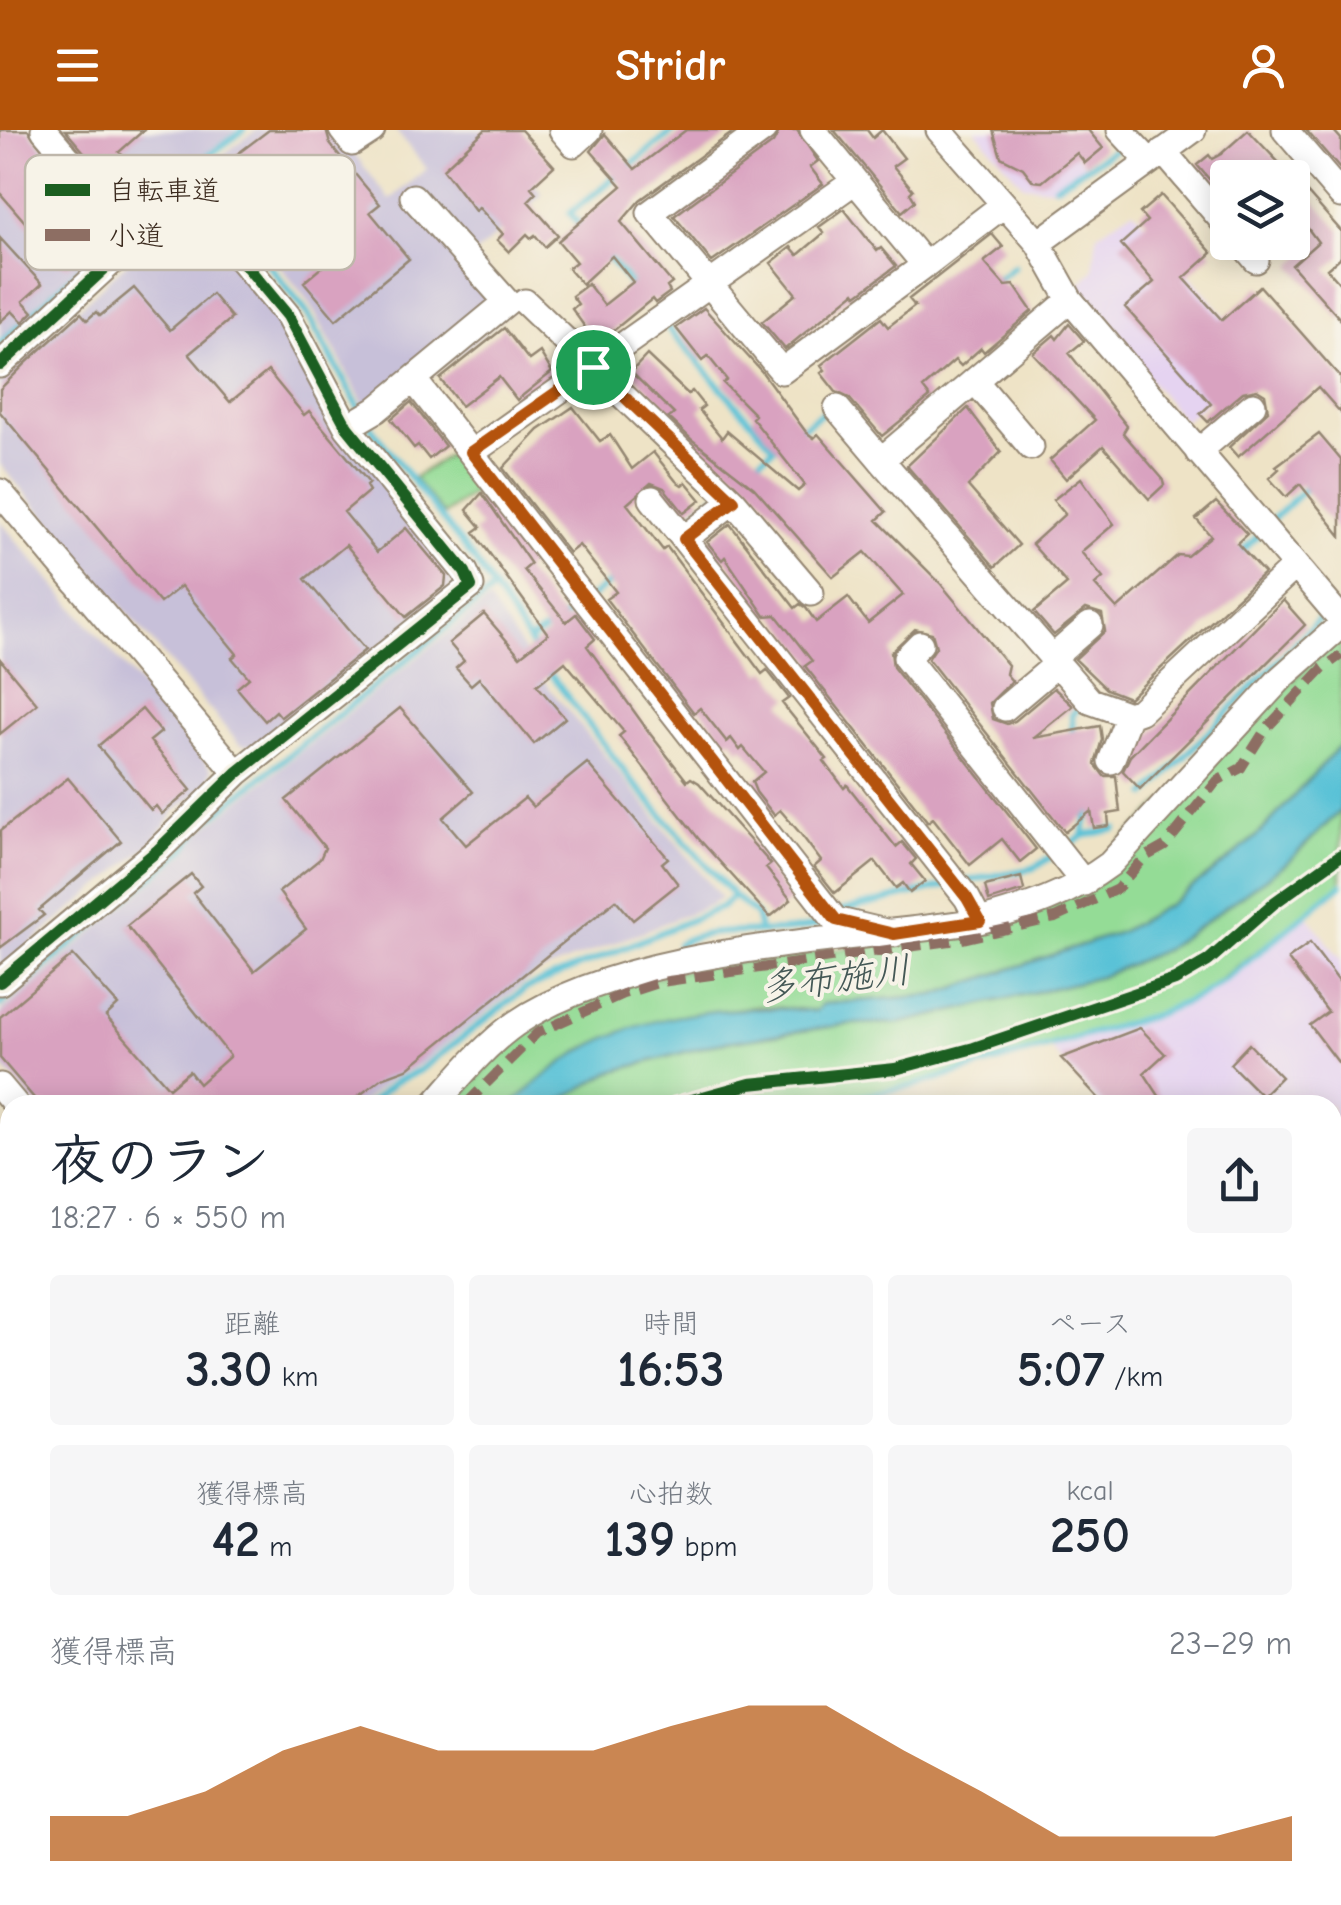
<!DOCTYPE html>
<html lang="ja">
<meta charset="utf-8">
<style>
body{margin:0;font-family:"Comic Neue","Klee One",sans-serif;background:#f6f6f7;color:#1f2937;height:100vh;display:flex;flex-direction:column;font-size:38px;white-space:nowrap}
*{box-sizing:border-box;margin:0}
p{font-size:32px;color:#747a83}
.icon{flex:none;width:55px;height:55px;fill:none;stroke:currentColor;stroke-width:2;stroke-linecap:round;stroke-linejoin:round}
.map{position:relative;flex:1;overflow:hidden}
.sheet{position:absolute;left:0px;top:965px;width:1342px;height:810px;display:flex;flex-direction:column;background:#fff;border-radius:30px 30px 0 0;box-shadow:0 5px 25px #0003}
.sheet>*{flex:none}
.tools{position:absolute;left:1210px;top:30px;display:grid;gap:20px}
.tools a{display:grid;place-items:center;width:100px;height:100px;border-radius:10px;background:#fff;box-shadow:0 5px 25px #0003;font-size:50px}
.pin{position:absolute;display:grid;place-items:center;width:85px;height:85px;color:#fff;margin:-42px;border:5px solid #fff;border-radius:50%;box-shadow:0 2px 10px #0007}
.round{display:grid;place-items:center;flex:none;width:105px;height:105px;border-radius:10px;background:#f6f6f7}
.headline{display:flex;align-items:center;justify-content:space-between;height:170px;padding:0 50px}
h1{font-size:55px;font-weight:700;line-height:75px}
.metrics{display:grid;grid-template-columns:repeat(3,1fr);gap:15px;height:170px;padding:10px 50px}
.metrics div{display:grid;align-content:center;border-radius:10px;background:#f6f6f7;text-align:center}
.metrics b{font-size:50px;font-weight:700}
.metrics small{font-size:28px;font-weight:400}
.metrics p{font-size:28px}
.chart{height:280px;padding:20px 50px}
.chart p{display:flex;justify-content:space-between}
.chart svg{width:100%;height:180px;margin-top:10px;fill:#b45309;opacity:.7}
header{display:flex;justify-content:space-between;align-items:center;height:130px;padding:0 50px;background:#b45309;color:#fff;font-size:45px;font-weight:700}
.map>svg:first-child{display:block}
.built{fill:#e5d3f1}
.industrial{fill:#c7c0d9}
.green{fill:#94dc96;stroke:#68835a;stroke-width:2.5}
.water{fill:#5ac2d7;stroke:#4a767a;stroke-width:2.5}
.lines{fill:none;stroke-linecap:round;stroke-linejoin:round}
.stream{stroke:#5ac2d7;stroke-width:6}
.building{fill:#d9a2c0}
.minor-casing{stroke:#948672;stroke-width:29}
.minor{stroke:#fff;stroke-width:25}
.quiet{stroke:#8d6e63;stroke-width:10;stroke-dasharray:20 10;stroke-linecap:butt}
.cycleway-casing{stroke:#f7f3e8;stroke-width:19}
.cycleway{stroke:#1b5e20;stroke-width:12}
.route-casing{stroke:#fff;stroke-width:20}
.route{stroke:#b45309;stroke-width:12}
.labels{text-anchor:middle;stroke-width:8;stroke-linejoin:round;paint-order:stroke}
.water-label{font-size:38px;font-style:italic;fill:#445856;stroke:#f7f3e8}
.key{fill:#f7f3e8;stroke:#bfb7ab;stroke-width:2.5}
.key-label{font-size:28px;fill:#3b2a1e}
</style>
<header><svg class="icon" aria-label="menu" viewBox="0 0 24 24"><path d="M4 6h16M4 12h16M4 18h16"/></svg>Stridr<svg class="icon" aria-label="person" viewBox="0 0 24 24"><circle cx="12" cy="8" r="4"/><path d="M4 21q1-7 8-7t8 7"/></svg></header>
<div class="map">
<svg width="1341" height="1775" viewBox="0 0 1341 1775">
<rect width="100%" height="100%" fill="#f7f3e8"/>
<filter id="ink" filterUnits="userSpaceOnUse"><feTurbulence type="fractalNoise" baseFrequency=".01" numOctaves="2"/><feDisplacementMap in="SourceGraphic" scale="20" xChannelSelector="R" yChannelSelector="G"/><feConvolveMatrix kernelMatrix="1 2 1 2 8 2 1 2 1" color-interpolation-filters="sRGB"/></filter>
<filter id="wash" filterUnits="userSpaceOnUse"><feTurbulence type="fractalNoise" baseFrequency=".0048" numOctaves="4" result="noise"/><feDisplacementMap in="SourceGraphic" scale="40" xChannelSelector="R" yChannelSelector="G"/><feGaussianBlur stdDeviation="2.25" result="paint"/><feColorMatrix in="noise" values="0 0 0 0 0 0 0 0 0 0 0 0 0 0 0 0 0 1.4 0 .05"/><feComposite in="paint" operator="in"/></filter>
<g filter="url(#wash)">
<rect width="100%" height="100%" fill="#eee3c6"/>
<path class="built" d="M975,0H1055L1088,38L1057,59L1023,55Z
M1133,80L1260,226L1184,291L1074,160L1093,140L1097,104Z
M1306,783L1341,830V1178L1333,1186L1332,975H1100L1049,917L1152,886L1200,866Z"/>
<path class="industrial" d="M0,0H29L116,101L0,209Z
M54,0H238L127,85Z
M257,0H336L390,70L427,39L395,0H482L543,64L474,125L519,175L374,294L309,172L205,45L208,35Z
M180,83L198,87L278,186L452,442L451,459L256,616L240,615L0,334V252Z
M0,391L212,639L208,655L176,680L153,712L0,839Z
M489,470L550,559L721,767L710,775L534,845L421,934L388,951L359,975H36L0,933V882L186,723L203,700Z
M0,1259L10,1271V1381L0,1391Z"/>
<path class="green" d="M459,318L487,352L444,385L414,348Z
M1341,505V614L1261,702L1226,732L1170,774L1120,802L934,865L822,874L817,881L758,876L688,886L585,918L511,975H454L517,904L589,864L696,837L875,815L1054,775Z
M1341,680V755L1200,866L1152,886L913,956L811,975H552L611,942L718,913L849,894L901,893L1100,847L1166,819L1205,792L1288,732Z
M10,1002V1271L0,1259V1010Z"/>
<path class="water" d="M1341,614V680L1288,732L1205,792L1166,819L1100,847L901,893L849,894L718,913L611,942L552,975H511C534,955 557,934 584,919C653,881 741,874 816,881L822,874L934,865L1120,802L1170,774L1226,732L1261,702Z"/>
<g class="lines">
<path class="stream" d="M208,27L197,46L306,181L360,280
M1055,56L1122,15
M129,93L175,50L244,0
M582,98L570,83L675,0
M604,123L634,159
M993,153L1014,136
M665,195L774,317
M0,213L120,102
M366,291L475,431L536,522
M797,301L832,276
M754,334L779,314
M1271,391L1310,354
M681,395L717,365
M1238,425L1257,407
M591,467L613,450
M559,491L581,474
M529,511L549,498
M1073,609L1072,585L1085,571
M1147,665L1323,485
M1083,706L1090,674
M1065,718L1083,706L1116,699
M962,752L1034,738L1054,725
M734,766L756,785L760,800
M841,781L950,755
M678,814C714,791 783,812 826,791
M0,875L184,720L201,696L492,461
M367,975L395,952L419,941L525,859L722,777L734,766L632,651L548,541
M811,975L913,956L1152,886L1200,866L1229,847L1341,755
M1332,1229L1341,1221
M0,1399L10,1390
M1332,1451L1341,1460
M0,1688L10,1680
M950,1765L953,1775
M1293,1765L1297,1775
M321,1775L333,1765
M860,1775L901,1765"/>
</g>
<g id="blocks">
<path class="building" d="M0,0H28L65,49L58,56L69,69L65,72L94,106L68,136L62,135L0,63Z
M65,0H144L119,22L130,33L125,37L150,66L134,80Z
M269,0H326L330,14L380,74L370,82L409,129L336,190L304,152L354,110L332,83L336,79L301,37L240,82L211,44Z
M485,0H521L554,36L531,57L536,63L528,71L558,105L545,117L535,105L531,108L527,104L509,122L497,110L503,104L479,78L475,81L443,39Z
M686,0H736L640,70L621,92L672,153L667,157L670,162L655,173L652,169L597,214L572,179L578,174L572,166L588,154L604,175L633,152L612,126L582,154L568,138L576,132L558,111L622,56L591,21L605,4L635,39Z
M780,0H797L818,31L810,37L823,54L712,132L674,86L773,13Z
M834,0H867L873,8L882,0L904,28L893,36L913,60L910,63L915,71L902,82Z
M993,0H1088L1103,18L1085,33L1077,23L1042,52L1033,51L1023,38L1001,27Z
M1248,0L1280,34L1264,48H1228V71L1197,35L1209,25L1212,29L1221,24Z
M1306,0H1333L1341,9V40Z
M1292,45L1341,101V127L1327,139L1341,155V190L1292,135L1318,112L1292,77Z
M1161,65L1212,123L1184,148L1222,190L1260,156L1341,248V283L1318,257L1238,327L1229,317L1268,281L1265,264L1257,259L1243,262L1208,292L1200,284L1211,274L1125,177L1154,152L1121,114L1147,91L1140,83Z
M844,79L877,121L881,118L896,136L857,165L855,162L785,219L762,192L796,164L771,133L791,117L798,125L824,103L819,97Z
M992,104L1003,117L984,132L1005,156L1014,155L1032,181L984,222L981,218L961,236L955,230L923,258L930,267L882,306L849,268L836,262L821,243L825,240L821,235L881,188L888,197L915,176L909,169Z
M0,108L42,154L23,171L33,182L23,192L12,181L0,192Z
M134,158L170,200L212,164L232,188L189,224L230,272L268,241L304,285L309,281L369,353L366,356L369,361L344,382L377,422L406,398L446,446L445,456L406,487L346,415L305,449L365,520L281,587L276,581L265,591L237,558L249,548L232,528L237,524L181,456L160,473L0,282V259L25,234L81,183L87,190L96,182L100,186Z
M704,178L762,242L806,302L814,308L818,304L886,382L877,390L940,453L1008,535L1006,544L1012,551L990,573L993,589L1007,594L1015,591L1054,558L1073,576L1033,608L1100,596L1102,609L1095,634L1104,646H1116L1120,682L1108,684L1109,696L1094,698L1091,681L1065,702L928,529L936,517L932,503L915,499L891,522L893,537L1036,719L1020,732L1002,709L970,735L933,688L928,692L805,536L812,531L776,485L765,486L725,427L722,430L707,412L730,394L795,478L800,474L806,478L816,492L848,467L868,493L903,465L865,422L833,447L754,358L691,309L669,288L674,284L631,242L647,225L688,264L692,261L704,276L699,280L722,308L727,301L798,361L805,355L752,288L755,285L723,253L727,250L708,226L702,231L676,198Z
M1069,194L1084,211L1069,223L1127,296L1123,303L1162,348L1164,355L1149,369L1103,316L1066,349L1050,330L1095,290L1033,223L1054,205L1057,209Z
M504,198L529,230L540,222L552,242L517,270L499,247L461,276L440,249Z
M411,272L445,316L429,329L418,315L414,318L391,289Z
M573,277L600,311L610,305L632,339L653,322L676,351L682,355L686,352L701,370L684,383L664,358L651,353L627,374L663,420L667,417L762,544L767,540L789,568L782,573L827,629L824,631L844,658L847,655L896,717L902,712L916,729L911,734L925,751L910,763L903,753L896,758L875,731L835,763L814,737L821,731L800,703L780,680L774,685L756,662L752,652L764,642L743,617L740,620L731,608L727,612L700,578L694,583L606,469L616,462L579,415L569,423L503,338L539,300Z
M968,278L1001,322L968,356L1019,415L995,437L907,336Z
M1319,304L1341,330V406L1300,354L1286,367L1269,348L1279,339L1276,336Z
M1081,348L1114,394L1081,422L1103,448L1095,455L1117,479L1178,425L1187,426L1211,406L1196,389L1216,372L1247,404L1237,413L1264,443L1129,568L1106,559L1075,529L1105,501L1102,484L1086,479L1054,505L1034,482L1067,454L1032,414L1065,384L1053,370Z
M482,363L531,434L524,440L566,492L576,484L595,509L587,516L651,605L687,651L691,648L699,653L771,734L766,738L791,770L770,787L698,708L619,606L624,602L565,532L537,555L565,588L534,614L479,548L471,555L456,538L464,531L449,513L484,484L520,526L548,504L474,402L481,397L467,380Z
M1283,470L1305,495L1140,659L1123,641L1130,626Z
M0,529L37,574L0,604Z
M400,578L473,662L443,688L466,715L525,668L533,677L587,633L668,728L662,733L678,754L633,790L616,770L407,939L382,948L347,975H40L0,928V887L73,825L118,875L106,886L169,958L189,941L199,954L230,926L127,796L191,744L201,756L193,763L254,841L306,799L279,762L320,729L325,718L286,670Z
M142,579L161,602L150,611L191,660L162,684L156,676L151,680L98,616Z
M68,648L121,711L39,780L44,785L0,818V701Z
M1021,747L1024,760L989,771L985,756Z
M1310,813L1341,854V936L1310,895L1328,882L1288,829Z
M1140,898L1165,924L1144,943L1165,975H1105L1061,928Z
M1249,914L1281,947L1262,966L1230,934Z"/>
</g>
</g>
<g filter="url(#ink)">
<use href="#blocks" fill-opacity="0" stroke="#948672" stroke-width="2.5"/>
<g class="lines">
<defs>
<path id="minor" d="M44,0L136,108
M342,0L352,13L372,0
M562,0L574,14L589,0
M763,0L650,83L782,241L925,135
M813,0L855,51L471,323L835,790L894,804
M939,0L1038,113L1193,0
M1120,0L1149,31
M1285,0L1341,65
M1163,21L1228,97
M855,51L925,135L1002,76
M1241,112L1256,130
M1038,113L1070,170L1341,489
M1070,170L881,330L1090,571L1129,585L1140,581L1295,436
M525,172L733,371L684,409L967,768L979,791
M0,235L186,63L288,186L347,297L465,442L471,456L237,643L158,720L0,852
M975,251L1031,317
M421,259L471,323
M837,278L881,330
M347,297L376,280L507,172L413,67
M1198,322L1253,275
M0,362L237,643
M652,369L684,409
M733,371L811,463
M920,514L906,528L1084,753
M1005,578L1050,540L1058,523L1090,495
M1111,631L1129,585
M0,956L16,975
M434,975C459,947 484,916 515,894C629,816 841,812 979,791C1027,778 1070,764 1110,734L1281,548L1341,495
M1332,1203L1341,1195
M0,1474L10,1465
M1332,1480L1341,1489
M844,1765L849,1775
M627,1775L641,1765"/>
</defs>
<use href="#minor" class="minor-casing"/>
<use href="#minor" class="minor"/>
<path class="quiet" d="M465,975L537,903L623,864L661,852L958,810L1055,788L1117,759L1145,727L1165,716L1217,651L1241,638L1265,600L1323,538L1341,525"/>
<defs>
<path id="cycleway" d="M0,235L186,63L288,186L347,297L465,442L471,456L237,643L158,720L0,852
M674,975L750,954L895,939L974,918L1175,850L1208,831L1274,773L1341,725"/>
</defs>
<use href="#cycleway" class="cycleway-casing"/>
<use href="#cycleway" class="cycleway"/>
</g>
</g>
<g class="lines" filter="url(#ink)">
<defs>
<path id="route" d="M593,237L734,371L684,409L967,768L980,791L894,804L836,790L471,322Z"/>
</defs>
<use href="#route" class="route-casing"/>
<use href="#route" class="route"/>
</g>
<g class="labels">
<g class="water-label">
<text transform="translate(835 848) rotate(-7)" y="13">多布施川</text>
</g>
</g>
<rect x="25" y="25" width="330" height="115" rx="15" class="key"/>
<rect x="45" y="54" width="45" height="12" fill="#1b5e20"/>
<rect x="45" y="99" width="45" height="12" fill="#8d6e63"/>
<g class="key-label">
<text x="108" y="70">自転車道</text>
<text x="108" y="115">小道</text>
</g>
</svg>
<div class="tools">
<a><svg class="icon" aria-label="layers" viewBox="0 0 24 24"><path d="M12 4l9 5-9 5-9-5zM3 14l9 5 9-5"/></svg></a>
</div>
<div class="pin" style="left:593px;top:237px;background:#1e9e55"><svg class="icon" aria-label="arrive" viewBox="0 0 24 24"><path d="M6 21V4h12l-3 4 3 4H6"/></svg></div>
<section class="sheet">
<div class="headline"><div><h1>夜のラン</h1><p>18:27 · 6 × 550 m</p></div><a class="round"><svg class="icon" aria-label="share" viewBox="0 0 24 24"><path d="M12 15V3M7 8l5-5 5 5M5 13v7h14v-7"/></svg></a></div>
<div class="metrics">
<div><p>距離</p><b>3.30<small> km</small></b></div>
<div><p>時間</p><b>16:53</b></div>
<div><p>ペース</p><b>5:07<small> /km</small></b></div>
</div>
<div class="metrics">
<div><p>獲得標高</p><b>42<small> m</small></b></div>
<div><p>心拍数</p><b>139<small> bpm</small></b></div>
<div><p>kcal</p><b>250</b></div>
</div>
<div class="chart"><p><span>獲得標高</span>23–29 m</p>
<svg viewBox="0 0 160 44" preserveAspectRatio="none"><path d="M0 44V33L10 33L20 27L30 17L40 11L50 17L60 17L70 17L80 11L90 6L100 6L110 17L120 27L130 38L140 38L150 38L160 33V44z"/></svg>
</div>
</section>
</div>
